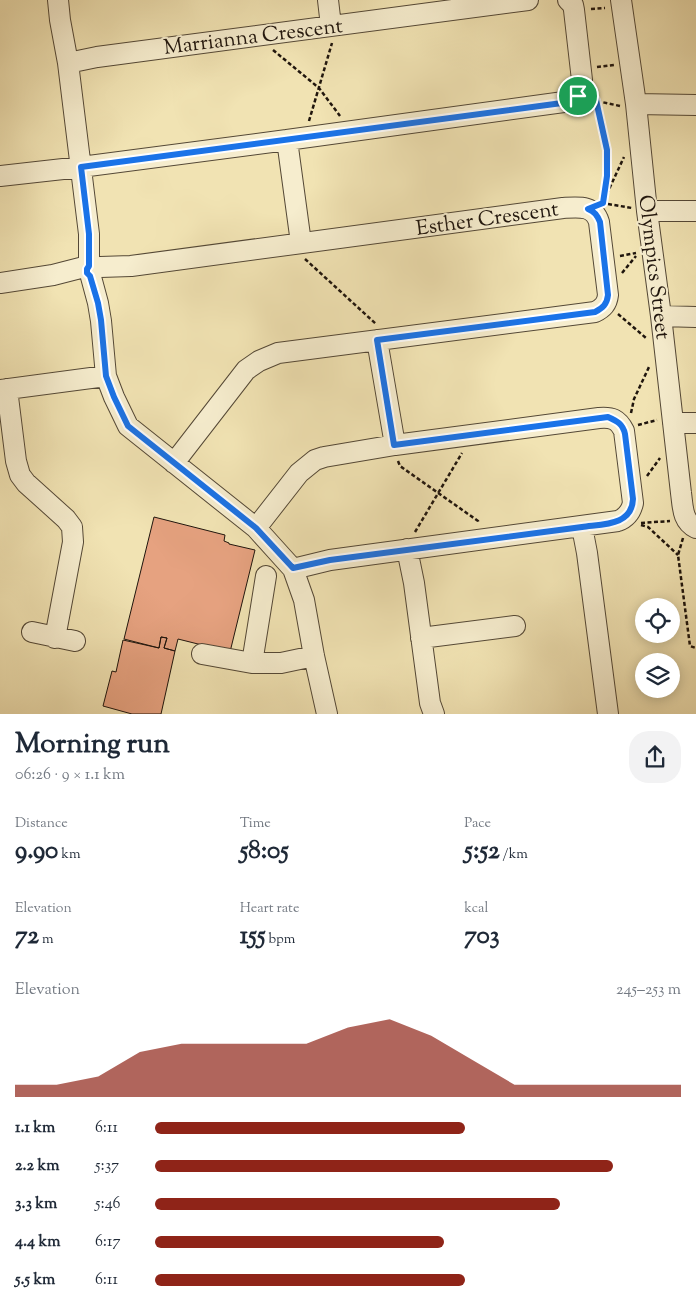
<!DOCTYPE html>
<meta charset="utf-8">
<style>
body{margin:0;font-family:"Sorts Mill Goudy",serif;background:#f2f2f3;color:#1f2937;height:100vh;display:flex;flex-direction:column;font-size:19px;white-space:nowrap}
*{box-sizing:border-box;margin:0}
p{font-size:16px;color:#747a83}
.icon{flex:none;width:28px;height:28px;fill:none;stroke:currentColor;stroke-width:2;stroke-linecap:round;stroke-linejoin:round}
.map{position:relative;height:714px;overflow:hidden}
.panel{display:flex;flex-direction:column;background:#fff;flex:1}
.panel>*{flex:none}
.buttons{position:absolute;left:635px;top:598px;display:grid;gap:10px}
.buttons a{display:grid;place-items:center;width:45px;height:45px;border-radius:50%;background:#fff;box-shadow:0 2px 12px #0003;font-size:25px}
.pin{position:absolute;display:grid;place-items:center;width:42px;height:42px;color:#fff;margin:-21px;border:2px solid #fff;border-radius:50%;box-shadow:0 1px 5px #0007}
.round{display:grid;place-items:center;flex:none;width:52px;height:52px;border-radius:20px;background:#f2f2f3}
.head{display:flex;align-items:center;justify-content:space-between;height:85px;padding:0 15px}
h1{font-size:28px;font-weight:700;line-height:38px}
.metrics{display:grid;grid-template-columns:repeat(3,1fr);gap:8px;height:85px;padding:5px 15px}
.metrics div{display:grid;align-content:center}
.metrics b{font-size:25px;font-weight:700}
.metrics small{font-size:14px;font-weight:400}
.metrics p{font-size:14px}
.chart{height:140px;padding:10px 15px}
.chart p{display:flex;justify-content:space-between}
.chart svg{width:100%;height:90px;margin-top:5px;fill:#8f2418;opacity:.7}
ul{padding:0 15px;list-style:none;font-size:16px}
li{display:grid;grid-template-columns:80px 60px 1fr;align-items:center;height:38px}
li i{height:12px;border-radius:6px;background:#8f2418}
.map>svg:first-child{display:block}
.building{fill:#e6a280;stroke:#1f150d}
.lines{fill:none;stroke-linecap:round;stroke-linejoin:round}
.minor-casing{stroke:#544836;stroke-width:22}
.path{stroke:#1f150d;stroke-width:2.5;stroke-dasharray:4 2.5;stroke-linecap:butt}
.minor{stroke:#f6edce;stroke-width:20}
.route-casing{stroke:#fff;stroke-width:10}
.route{stroke:#1a73e8;stroke-width:6}
.labels{text-anchor:middle;stroke-width:4;stroke-linejoin:round;paint-order:stroke}
.street-label{font-size:21px;fill:#1f150d;stroke:#f6edce}
</style>
<div class="map">
<svg width="696" height="714" viewBox="0 0 696 714">
<rect width="100%" height="100%" fill="#f1e3b3"/>
<filter id="stains"><feTurbulence type="fractalNoise" baseFrequency=".004" numOctaves="4"/><feColorMatrix values="0 0 0 0 .2 0 0 0 0 .09 0 0 0 0 .02 0 0 0 .5 -.17"/></filter>
<radialGradient id="worn" r=".72"><stop offset=".6" stop-color="#630" stop-opacity="0"/><stop offset="1" stop-color="#630" stop-opacity=".3"/></radialGradient>
<path class="building" d="M154,517L225,535L224,541L229,543V544L255,550L230,652L178,639L175,651L164,648L167,638L161,637L159,648L124,639Z
M161,637L167,638L164,648L175,651L161,714H132L103,706L112,671L116,672L123,640L159,648Z"/>
<g class="lines">
<defs>
<path id="minor" d="M58,0L60,20L68,63L89,234V265
M328,0L331,26
M621,0L636,104L647,211L661,316L681,493C683,507 682,521 696,528
M68,63L97,57L528,0
M636,104L696,105
M287,140L301,243
M0,176L81,167L287,140L571,101C580,95 581,90 582,80L574,10L573,5L568,0
M647,211H696
M100,267L131,266L563,208C579,207 594,205 599,222L608,295C607,304 603,308 595,312L278,353L259,361L246,370L174,463
M91,277L98,303L101,321L106,376L114,397L128,426L256,528L293,569L304,600L314,656L327,714
M0,283L53,275L88,266
M661,316L696,317
M377,340L395,445
M7,389L16,461L20,475L26,483L66,519L72,527L73,542L55,638
M0,390L106,376
M673,423H696
M582,527L587,553L608,714
M256,528L299,473L315,460L324,457L395,445L599,418C612,417 618,419 624,431L633,503C631,512 626,518 618,521L330,560L293,569
M407,549L414,583L430,703L434,714
M32,632L75,641
M421,638L515,626
M202,654L252,663H281L314,656
M252,663L266,576"/>
</defs>
<use href="#minor" class="minor-casing"/>
<path class="path" d="M591,9L605,8
M273,50L319,88L340,116
M597,67L614,65
M596,100L607,150V176L603,200
M597,101L620,106
M309,121L332,43
M604,200L624,157
M608,204L632,208
M620,256L636,253
M305,259L376,324
M622,273L636,256
M618,314L646,338
M631,413L634,399L649,367
M638,425L657,420
M398,461L400,466L478,521L479,524
M647,476L660,458
M641,523L670,521
M641,525L648,527L678,555
M415,532L462,453
M683,538L678,555L690,646L696,648"/>
<use href="#minor" class="minor"/>
</g>
<g class="lines">
<defs>
<path id="route" d="M578,96L596,100L607,150V176L603,203L588,209C595,212 597,215 600,222L608,295C607,304 603,308 595,312L377,340L394,445L608,417C617,421 623,424 625,434L633,499C632,526 602,524 582,527L330,560L293,568L256,528L128,426L114,397L106,376L101,320L98,303L90,276L87,273V269L89,266V234L81,167L562,103L571,101Z"/>
</defs>
<use href="#route" class="route-casing"/>
<use href="#route" class="route"/>
</g>
<g class="labels">
<g class="street-label">
<text transform="translate(253 36) rotate(-7)" y="7">Marrianna Crescent</text>
<text transform="translate(487 218) rotate(-8)" y="7">Esther Crescent</text>
<text transform="translate(655 267) rotate(83)" y="7">Olympics Street</text>
</g>
</g>
<rect width="100%" height="100%" filter="url(#stains)"/>
<rect width="100%" height="100%" fill="url(#worn)"/>
</svg>
<div class="buttons">
<a><svg class="icon" aria-label="locate" viewBox="0 0 24 24"><circle cx="12" cy="12" r="6"/><path d="M12 2v4M12 18v4M2 12h4M18 12h4"/></svg></a>
<a><svg class="icon" aria-label="layers" viewBox="0 0 24 24"><path d="M12 4l9 5-9 5-9-5zM3 14l9 5 9-5"/></svg></a>
</div>
<div class="pin" style="left:578px;top:96px;background:#1e9e55"><svg class="icon" aria-label="arrive" viewBox="0 0 24 24"><path d="M6 21V4h12l-3 4 3 4H6"/></svg></div>
</div>
<section class="panel">
<div class="head"><div><h1>Morning run</h1><p>06:26 · 9 × 1.1 km</p></div><a class="round"><svg class="icon" aria-label="share" viewBox="0 0 24 24"><path d="M12 15V3M7 8l5-5 5 5M5 13v7h14v-7"/></svg></a></div>
<div class="metrics">
<div><p>Distance</p><b>9.90<small> km</small></b></div>
<div><p>Time</p><b>58:05</b></div>
<div><p>Pace</p><b>5:52<small> /km</small></b></div>
</div>
<div class="metrics">
<div><p>Elevation</p><b>72<small> m</small></b></div>
<div><p>Heart rate</p><b>155<small> bpm</small></b></div>
<div><p>kcal</p><b>703</b></div>
</div>
<div class="chart"><p><span>Elevation</span>245–253 m</p>
<svg viewBox="0 0 160 44" preserveAspectRatio="none"><path d="M0 44V38L10 38L20 34L30 22L40 18L50 18L60 18L70 18L80 10L90 6L100 14L110 26L120 38L130 38L140 38L150 38L160 38V44z"/></svg>
</div>
<ul>
<li><b>1.1 km</b>6:11<i style="width:59%"></i></li>
<li><b>2.2 km</b>5:37<i style="width:87%"></i></li>
<li><b>3.3 km</b>5:46<i style="width:77%"></i></li>
<li><b>4.4 km</b>6:17<i style="width:55%"></i></li>
<li><b>5.5 km</b>6:11<i style="width:59%"></i></li>
</ul>
</section>
